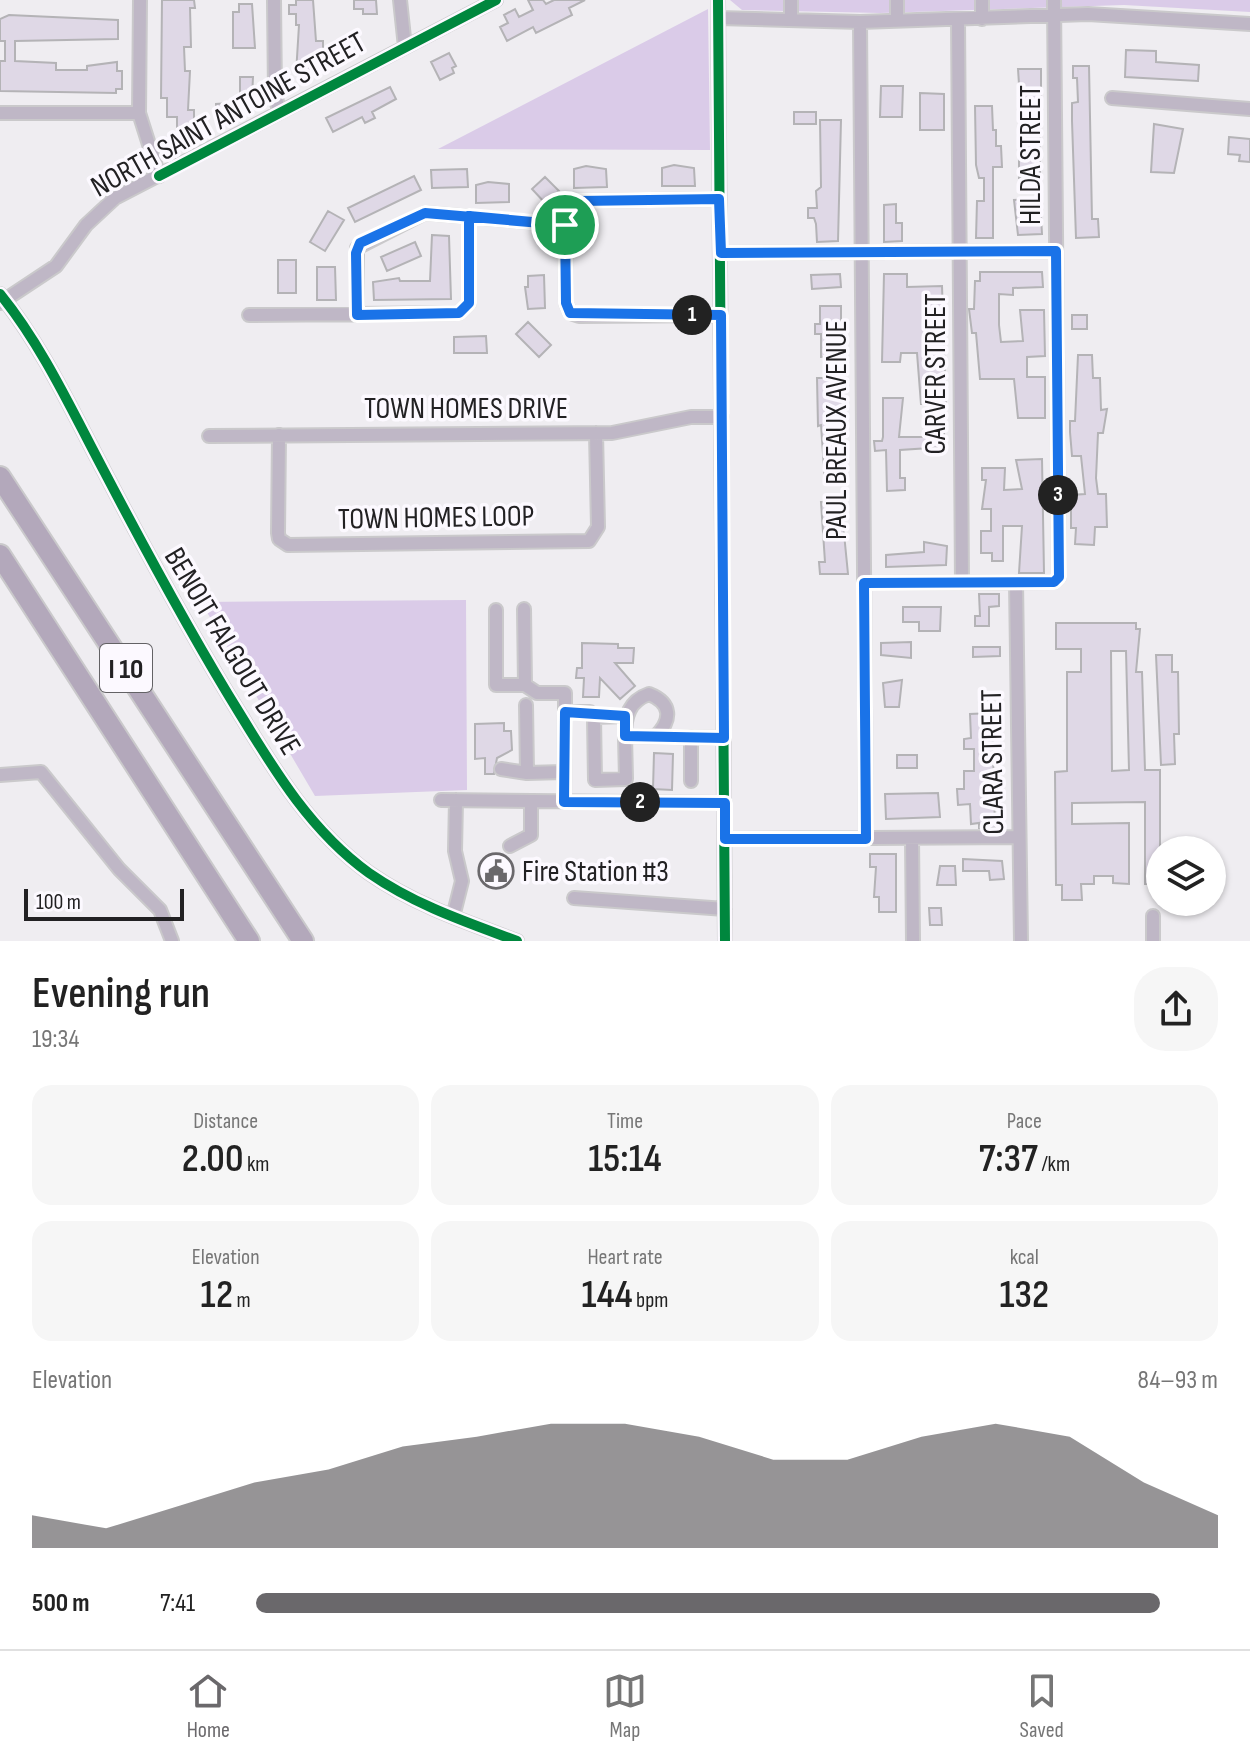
<!DOCTYPE html>
<meta charset="utf-8">
<style>
body{margin:0;font-family:"Sofia Sans Condensed",sans-serif;background:#f6f6f6;color:#222;height:100vh;display:flex;flex-direction:column;font-size:30px;white-space:nowrap}
*{box-sizing:border-box;margin:0}
p{font-size:26px;color:#767676}
.icon{flex:none;width:44px;height:44px;fill:none;stroke:currentColor;stroke-width:2;stroke-linecap:round;stroke-linejoin:round}
.map{position:relative;height:941px;overflow:hidden}
.side{display:flex;flex-direction:column;background:#fff;flex:1}
.side>*{flex:none}
.buttons{position:absolute;left:1146px;top:836px;display:grid;gap:16px}
.buttons a{display:grid;place-items:center;width:80px;height:80px;border-radius:50%;background:#fff;box-shadow:0 2px 6px #0004;font-size:40px}
.scale{position:absolute;left:24px;bottom:20px;width:160px;box-sizing:border-box;padding-left:8px;border:4px solid #222123;border-top:0;font-size:22px;line-height:28px;white-space:nowrap;color:#222123;-webkit-text-stroke:6px #fcf9ff;paint-order:stroke}
.pin{position:absolute;display:grid;place-items:center;width:68px;height:68px;color:#fff;margin:-34px;border:4px solid #fff;border-radius:50%;box-shadow:0 2px 8px #0007}
.km{position:absolute;width:40px;height:40px;margin:-20px;border-radius:50%;background:#222;color:#fff;font-size:22px;line-height:40px;text-align:center}
.round{display:grid;place-items:center;flex:none;width:84px;height:84px;border-radius:32px;background:#f6f6f6}
.summary{display:flex;align-items:center;justify-content:space-between;height:136px;padding:0 32px}
h1{font-size:44px;font-weight:600;line-height:60px}
.figures{display:grid;grid-template-columns:repeat(3,1fr);gap:12px;height:136px;padding:8px 32px}
.figures div{display:grid;align-content:center;border-radius:20px;background:#f6f6f6;text-align:center}
.figures b{font-size:40px;font-weight:600}
.figures small{font-size:22px;font-weight:400}
.figures p{font-size:22px}
.chart{height:224px;padding:16px 32px}
.chart p{display:flex;justify-content:space-between}
.chart svg{width:100%;height:144px;margin-top:8px;fill:#6a686b;opacity:.7}
ul{padding:0 32px;list-style:none;font-size:26px}
li{display:grid;grid-template-columns:128px 96px 1fr;align-items:center;height:60px}
li i{height:20px;border-radius:10px;background:#6a686b}
.menu{display:flex;justify-content:space-around;align-items:center;height:112px;border-top:2px solid #e0e0e0;background:#fff;font-size:22px;color:#767676}
.menu a{display:grid;justify-items:center;gap:4px}
.menu .current{color:#6a686b}
.map>svg:first-child{display:block}
.green{fill:#dacbe8}
.building{fill:#dfd8e6;stroke:#b4b3b6;stroke-width:2;fill-rule:evenodd}
.lines{fill:none;stroke-linecap:round;stroke-linejoin:round}
.minor-casing{stroke:#cac9cb;stroke-width:16}
.highway-casing{stroke:#cac9cb;stroke-width:24}
.minor{stroke:#bfb7c6;stroke-width:12}
.highway{stroke:#b3a8bb;stroke-width:20}
.cycleway-casing{stroke:#fcf9ff;stroke-width:15}
.cycleway{stroke:#00873e;stroke-width:10}
.route-casing{stroke:#fff;stroke-width:16}
.route{stroke:#1a73e8;stroke-width:10}
.labels{text-anchor:middle;stroke-width:7;stroke-linejoin:round;paint-order:stroke}
.shield{fill:#fcf9ff;stroke:#636265;stroke-width:2}
.shield-label{font-size:28px;font-weight:bold;fill:#222123}
.street-label{font-size:30px;fill:#222123;stroke:#fcf9ff}
.poi-label{font-size:30px;fill:#222123;stroke:#fcf9ff;text-anchor:start}
</style>
<div class="map">
<svg width="1250" height="941" viewBox="0 0 1250 941">
<rect width="100%" height="100%" fill="#efedf1"/>
<path class="green" d="M730,0H1250V12L1124,5L880,13L742,10Z
M708,9L710,150L438,149Z
M466,600L467,790L315,796L201,602Z"/>
<path class="building" d="M162,0H194L195,8H190L191,47H184L185,71H190L188,110H194V127H177V117H167V98H161Z
M296,0H313L316,41H323V57H312V74H296L299,25H296V14H289V5H296Z
M354,0H376L377,14H363V9H354Z
M528,0H543L546,4L554,0H585L569,8L572,15L536,33L533,27L507,41L500,27L508,23L504,15L515,9L519,17L533,10Z
M239,4H252L255,48H233V12H239Z
M9,15L118,20V39L15,41V61L56,63V70H87V66L117,62V71H122V89H116V93L0,91V61H5V41H0V19Z
M1126,50L1156,51V62L1199,65L1198,81L1125,77Z
M449,53L456,66L452,68L454,73L440,80L431,62Z
M1073,66H1089L1092,219H1098L1099,237L1076,238L1072,121V103L1078,102L1077,78H1073Z
M1018,69H1041V100H1034L1035,125H1040V177L1019,178V159H1024Z
M240,77H253L252,97H240Z
M881,86H903L902,117H880Z
M390,87L396,99L372,112L375,118L365,123L362,117L333,132L326,118Z
M920,93L944,94V130H920Z
M230,103L231,118H216V104Z
M975,106H992L993,130H996V146H1001L1002,167H993V238H976L977,201H984V178H979L976,165Z
M794,112H816V124H794Z
M820,120H841L838,241L817,242L816,224L814,218H808V208H817L816,191L821,187Z
M1154,124L1183,129L1174,173L1151,172Z
M1229,137L1250,139V162L1239,161L1240,155L1228,154Z
M674,165L694,168L695,186H662V168Z
M586,166L606,169L607,187L574,188V169Z
M467,169L468,187L432,188L431,170Z
M414,176L421,190L355,222L348,208Z
M545,177L559,191L546,204L532,189Z
M488,182L509,184V202L476,203V185Z
M1040,199L1042,234L1018,235L1014,200Z
M896,204V223H902V241L884,242V205Z
M328,211L344,220L325,251L310,242Z
M432,235L449,236L451,299L374,300L373,282L399,278L400,281H430Z
M415,242L421,256L387,271L381,257Z
M278,260H296V293H278Z
M317,267H335L336,300H317Z
M980,272H1042L1043,287L1013,288V295L999,294V325L1001,342L1023,341L1020,310H1044L1045,356L1027,357V377H1045V418H1018L1014,379H980L976,333H972L969,309H974L975,281H980Z
M840,274L841,287L812,289L811,275Z
M884,274H907V287L942,286L946,404H921L917,353H901L900,362H882Z
M544,275L545,308L528,309L525,287H528V276Z
M820,306H841V356L821,357V334H815V324H820Z
M1072,315H1087V329H1072Z
M528,322L551,345L539,357L516,334Z
M486,336L487,353H454V337Z
M1078,355H1092L1093,378H1100L1101,410L1107,409L1103,433H1098L1096,478L1098,494H1106L1107,527H1095L1094,545L1075,544L1076,528H1071V495L1085,494L1081,456H1072L1070,432V421H1075Z
M817,378H838L841,383L842,411H838L842,482L825,483L821,425L818,426Z
M883,398H903L899,437H928V421L943,420L945,447L900,450V478H905V490L887,491L886,450L875,451L874,441H882L883,437Z
M1042,459L1044,573H1019L1022,526H1003V561H992V553H981V531H991V509H982L986,480H982V468H1005L1004,490L1022,489L1016,460Z
M821,502L841,503L848,574H820L819,562H825Z
M924,542L947,546L946,565L886,567V555L924,552Z
M979,594H999V606L989,607V626H975V616H980Z
M903,607H941L940,631H919V622H903Z
M1056,623H1136V629H1140L1136,672H1142L1145,770H1160V884H1145V802L1072,803V824L1129,823V884L1113,883V876H1094V884H1081L1082,900H1062V885H1056L1055,772L1067,771V672H1081V649H1056ZM1111,651H1126L1129,770L1112,771Z
M911,642V658L881,655V643Z
M582,643L618,644V648H634L633,663H615L635,686L620,699L600,678L599,697H583L584,678H576L577,668H582Z
M973,647H1000V656L973,657Z
M1156,655H1172V672H1178L1179,734H1174L1175,764L1161,765Z
M902,680L899,707H885L883,683Z
M992,713L995,828H979V823L971,824L970,804L958,805L957,789H964V771H974V749H964V739L971,738L970,714Z
M504,723V731H511L512,750L497,758L494,774H485V758L475,759V724Z
M654,753L673,754L672,790L653,789Z
M897,755H917V768H897Z
M938,793L940,817L886,819L885,794Z
M870,854H896V912H879V897H874L876,867H870Z
M963,859L1002,861L1004,879L990,880L989,871H963Z
M940,866H955L956,885H937Z
M929,908H941L942,925H930Z"/>
<g class="lines">
<defs>
<path id="minor" d="M140,0L139,113L159,176
M274,0L275,93L279,112
M400,0L405,47
M718,0L725,941
M897,0V21
M982,0V19
M719,18L860,22L1088,14L1250,24
M791,20V0
M958,20L962,582
M860,22L866,839
M1112,98L1250,109
M0,113H139
M719,199L579,201L570,205L565,216L566,303L570,313L579,316L721,315
M721,253L1056,251
M0,294C43,347 72,411 104,471C147,553 191,635 240,714C276,773 312,832 369,873C415,905 466,922 517,941
M0,303L56,266L86,225L115,198L496,0
M249,315L459,313L469,303V216
M357,315V248L425,213L565,225
M279,435L278,533L279,539L288,545L589,541L598,527L596,433
M209,436L612,433L691,417H722
M1016,582L1021,941
M864,583L1054,582L1059,577L1054,0
M524,609L525,685L537,693H565V712
M496,610V685H525
M526,705L527,773L564,772
M625,736L626,779L595,780L594,717L625,716
M656,736C672,720 672,703 649,694C629,701 625,716 625,736L724,738
M501,769L527,773
M0,775L41,772L119,869L160,910L172,941
M691,781V737
M441,800L725,803
M564,802L565,712H590L594,717
M912,838L913,941
M725,839L1019,837
M510,846L531,835V801
M574,898L725,909
M1153,916V941
M453,917L462,881L455,851L456,800"/>
<path id="highway" d="M0,477L303,941
M0,555L249,941"/>
</defs>
<use href="#minor" class="minor-casing"/>
<use href="#highway" class="highway-casing"/>
<use href="#minor" class="minor"/>
<use href="#highway" class="highway"/>
<defs>
<path id="cycleway" d="M718,0L725,941
M159,176L496,0
M0,294C43,347 72,411 104,471C147,553 191,635 240,714C276,773 312,832 369,873C415,905 466,922 517,941"/>
</defs>
<use href="#cycleway" class="cycleway-casing"/>
<use href="#cycleway" class="cycleway"/>
</g>
<g class="lines">
<defs>
<path id="route" d="M565,225L425,213L360,243L356,253L357,315L459,313L469,303V216L565,225L566,303L570,313L721,315L724,738L625,736V716L565,712L564,802L725,803V839H866L864,583L1054,582L1059,577L1056,251L721,253L719,199L579,201L566,210L565,225"/>
</defs>
<use href="#route" class="route-casing"/>
<use href="#route" class="route"/>
</g>
<defs>
<symbol id="civic-ring" viewBox="-11 -11 22 22"><circle r="9.5" fill="#fcf9ff" stroke="#6a686b" stroke-width="1.5"/><path d="M-.6-6.5H3V-4.5H.6V-3L4-1V1h2V6H-6V1h2V-1L-.6-3ZM-1.2 2.5V6h2.4V2.5Z" fill="#6a686b"/></symbol>
</defs>
<g fill-rule="evenodd">
<use href="#civic-ring" x="476" y="851" width="40" height="40"/>
</g>
<g class="labels">
<rect class="shield" x="100" y="644" width="52" height="48" rx="6"/>
<g class="shield-label">
<text x="126" y="678">I 10</text>
</g>
<g class="street-label">
<text transform="translate(228 114) rotate(-29)" y="10">NORTH SAINT ANTOINE STREET</text>
<text transform="translate(1030 155) rotate(-90)" y="10">HILDA STREET</text>
<text transform="translate(935 374) rotate(-90)" y="10">CARVER STREET</text>
<text x="466" y="418">TOWN HOMES DRIVE</text>
<text transform="translate(836 430) rotate(-90)" y="10">PAUL BREAUX AVENUE</text>
<text transform="translate(436 517) rotate(-1)" y="10">TOWN HOMES LOOP</text>
<text transform="translate(233 651) rotate(59)" y="10">BENOIT FALGOUT DRIVE</text>
<text transform="translate(992 762) rotate(-91)" y="10">CLARA STREET</text>
</g>
<g class="poi-label">
<text x="522" y="881">Fire Station #3</text>
</g>
</g>
</svg>
<div class="buttons">
<a><svg class="icon" aria-label="layers" viewBox="0 0 24 24"><path d="M12 4l9 5-9 5-9-5zM3 14l9 5 9-5"/></svg></a>
</div>
<div class="scale">100 m</div>
<div class="pin" style="left:565px;top:225px;background:#1e9e55"><svg class="icon" aria-label="arrive" viewBox="0 0 24 24"><path d="M6 21V4h12l-3 4 3 4H6"/></svg></div>
<b class="km" style="left:692px;top:315px">1</b>
<b class="km" style="left:640px;top:802px">2</b>
<b class="km" style="left:1058px;top:495px">3</b>
</div>
<section class="side">
<div class="summary"><div><h1>Evening run</h1><p>19:34</p></div><a class="round"><svg class="icon" aria-label="share" viewBox="0 0 24 24"><path d="M12 15V3M7 8l5-5 5 5M5 13v7h14v-7"/></svg></a></div>
<div class="figures">
<div><p>Distance</p><b>2.00<small> km</small></b></div>
<div><p>Time</p><b>15:14</b></div>
<div><p>Pace</p><b>7:37<small> /km</small></b></div>
</div>
<div class="figures">
<div><p>Elevation</p><b>12<small> m</small></b></div>
<div><p>Heart rate</p><b>144<small> bpm</small></b></div>
<div><p>kcal</p><b>132</b></div>
</div>
<div class="chart"><p><span>Elevation</span>84–93 m</p>
<svg viewBox="0 0 160 44" preserveAspectRatio="none"><path d="M0 44V34L10 38L20 31L30 24L40 20L50 13L60 10L70 6L80 6L90 10L100 17L110 17L120 10L130 6L140 10L150 24L160 34V44z"/></svg>
</div>
<ul>
<li><b>500 m</b>7:41<i style="width:94%"></i></li>
</ul>
</section>
<nav class="menu">
<a class="current"><svg class="icon" aria-label="home" viewBox="0 0 24 24"><path d="M3 11l9-7 9 7M6 9v11h12V9"/></svg>Home</a>
<a><svg class="icon" aria-label="map" viewBox="0 0 24 24"><path d="M3 6l6-2 6 2 6-2v14l-6 2-6-2-6 2zM9 4v14M15 6v14"/></svg>Map</a>
<a><svg class="icon" aria-label="saved" viewBox="0 0 24 24"><path d="M7 4h10v16l-5-4-5 4z"/></svg>Saved</a>
</nav>
